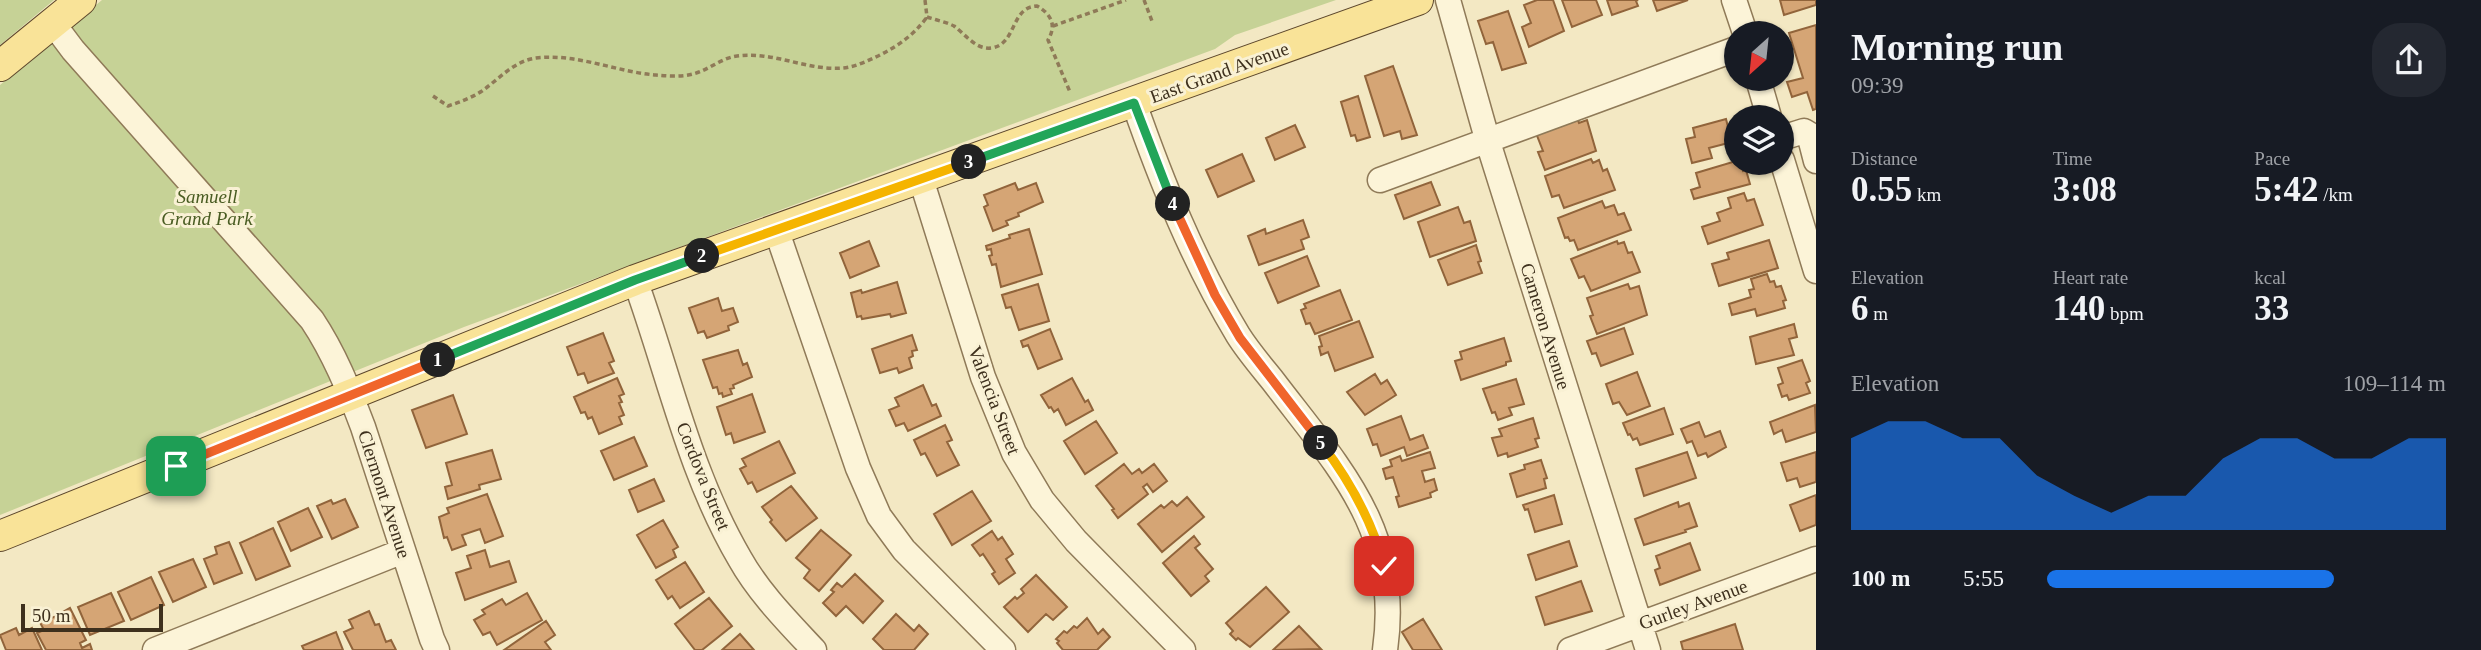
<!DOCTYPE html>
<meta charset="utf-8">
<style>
body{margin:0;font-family:Georgia,serif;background:#242831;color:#f1f3f6;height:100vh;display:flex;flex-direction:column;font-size:26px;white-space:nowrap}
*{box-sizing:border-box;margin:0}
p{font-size:23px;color:#9ea1a6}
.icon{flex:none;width:38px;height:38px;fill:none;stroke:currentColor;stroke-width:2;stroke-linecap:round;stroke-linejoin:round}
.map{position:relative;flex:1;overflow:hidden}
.drawer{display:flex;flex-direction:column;background:#171b24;width:665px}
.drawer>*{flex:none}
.needle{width:46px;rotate:207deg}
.buttons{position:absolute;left:1724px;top:21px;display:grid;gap:14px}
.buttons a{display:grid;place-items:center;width:70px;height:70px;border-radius:50%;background:#171b24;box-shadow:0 2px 5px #0004;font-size:35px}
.scale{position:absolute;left:21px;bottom:18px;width:142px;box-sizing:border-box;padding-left:7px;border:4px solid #3e301d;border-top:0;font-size:19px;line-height:24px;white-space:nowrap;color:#3e301d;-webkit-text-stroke:5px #f9f1d4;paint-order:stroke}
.pin{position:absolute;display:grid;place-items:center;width:60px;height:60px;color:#fff;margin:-30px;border-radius:14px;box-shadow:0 4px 10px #0006}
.km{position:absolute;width:35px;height:35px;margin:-18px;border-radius:50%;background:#222;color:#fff;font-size:19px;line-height:35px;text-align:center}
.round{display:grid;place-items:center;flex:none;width:74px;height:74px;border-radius:28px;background:#242831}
.overview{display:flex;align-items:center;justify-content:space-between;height:119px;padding:0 35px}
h1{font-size:38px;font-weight:600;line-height:52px}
.figures{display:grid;grid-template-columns:repeat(3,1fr);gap:10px;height:119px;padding:7px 35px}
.figures div{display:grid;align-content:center}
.figures b{font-size:35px;font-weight:600}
.figures small{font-size:19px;font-weight:400}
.figures p{font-size:19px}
.chart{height:196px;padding:14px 35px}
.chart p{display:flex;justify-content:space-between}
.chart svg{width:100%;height:126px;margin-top:7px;fill:#1a73e8;opacity:.7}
ul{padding:0 35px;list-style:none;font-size:23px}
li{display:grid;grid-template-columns:112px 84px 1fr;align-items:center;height:52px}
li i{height:18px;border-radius:9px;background:#1a73e8}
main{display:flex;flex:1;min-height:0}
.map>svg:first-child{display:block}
.green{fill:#c6d296}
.building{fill:#d5a575;stroke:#91643b;stroke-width:2}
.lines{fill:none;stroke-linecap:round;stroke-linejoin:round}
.minor-casing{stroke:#8f7a58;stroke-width:27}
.major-casing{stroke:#5d472c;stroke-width:32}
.path{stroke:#8f7a58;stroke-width:3.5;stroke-dasharray:5 3.5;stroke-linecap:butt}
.minor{stroke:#fcf4d8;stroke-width:24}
.major{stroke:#f9e398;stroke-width:30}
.split-1-casing{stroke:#fff;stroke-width:14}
.split-2-casing{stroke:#fff;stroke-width:14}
.split-3-casing{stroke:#fff;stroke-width:14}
.split-4-casing{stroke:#fff;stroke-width:14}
.split-5-casing{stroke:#fff;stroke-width:14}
.split-6-casing{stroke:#fff;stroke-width:14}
.split-1{stroke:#f0652b;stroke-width:9}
.split-2{stroke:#22a559;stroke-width:9}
.split-3{stroke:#f5b400;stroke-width:9}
.split-4{stroke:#22a559;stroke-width:9}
.split-5{stroke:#f0652b;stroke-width:9}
.split-6{stroke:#f5b400;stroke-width:9}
.labels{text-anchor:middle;stroke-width:6;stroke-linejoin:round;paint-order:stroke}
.street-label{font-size:19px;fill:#3e301d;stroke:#f9f1d4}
.park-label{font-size:19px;font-style:italic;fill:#495c22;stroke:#f9f1d4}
</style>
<main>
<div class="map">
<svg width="1816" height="650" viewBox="0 0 1816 650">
<rect width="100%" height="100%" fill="#f3e8c3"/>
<path class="green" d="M0,0H54L0,45Z
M102,0H1336L1235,35L1215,49L464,327L0,515V85Z"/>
<path class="building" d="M1537,0H1553L1564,31L1529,47L1522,27L1531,23L1524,5Z
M1562,0H1596L1602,15L1572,27Z
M1607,0H1638L1636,1L1638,6L1612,15Z
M1653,0H1688L1657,11Z
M1780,0H1816V5L1784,15Z
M1508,11L1526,63L1502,70L1493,42L1486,44L1478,21Z
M1816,25V109L1813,110L1807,92L1792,97L1787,82L1803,78L1789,33Z
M1393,66L1417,135L1402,139L1400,131L1384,136L1365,76Z
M1358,96L1370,137L1357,141L1355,135L1351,136L1341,102Z
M1577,118L1579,123L1587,120L1596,151L1545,170L1538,152L1543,151L1536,133Z
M1726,119L1728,127L1732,126L1736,141L1709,148L1712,158L1692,163L1686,139L1695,137L1693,128Z
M1295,125L1305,147L1275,160L1266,138Z
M1242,154L1254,181L1218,197L1206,170Z
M1591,159L1593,163L1599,160L1603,171L1607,169L1615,190L1564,208L1559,195L1552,197L1545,176Z
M1736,161L1741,163L1743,171L1746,170L1750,184L1694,199L1691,190L1700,187L1696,173Z
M1431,182L1440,205L1404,219L1395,195Z
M1015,183L1018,190L1036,183L1043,202L1018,213L1019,216L1006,221L1008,225L993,231L984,207L988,205L984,195Z
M1744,193L1747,201L1754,199L1763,225L1708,244L1702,227L1720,221L1717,213L1731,208L1728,198Z
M1602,201L1605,208L1614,205L1618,215L1624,213L1631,230L1578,250L1574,240L1570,241L1568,237L1565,238L1558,218Z
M1458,207L1464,223L1470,221L1476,241L1430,257L1418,222Z
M1303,220L1309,237L1301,240L1304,249L1259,265L1248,236L1265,229L1266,234Z
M1029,229L1042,274L1001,287L996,264L992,265L989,256L992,255L991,249L987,250L986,246L1010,238L1009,235Z
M1769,240L1778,268L1719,286L1712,264L1729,259L1727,253Z
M869,241L879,266L850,278L840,253Z
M1617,241L1618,244L1624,242L1628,253L1632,252L1640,272L1591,291L1584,276L1579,278L1571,259Z
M1476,245L1481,261L1478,262L1482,273L1448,285L1438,260Z
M1307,256L1319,286L1278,303L1265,273Z
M1767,274L1770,282L1774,281L1776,287L1781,286L1786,300L1783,301L1785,308L1757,316L1755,309L1732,315L1729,304L1751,297L1749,290L1754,289L1751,279Z
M897,282L906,313L891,317L890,314L862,319L861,316L857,317L851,293L861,290L862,293Z
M1038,284L1049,321L1019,330L1011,307L1006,308L1002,295Z
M1628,284L1630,289L1639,286L1647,315L1597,334L1590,316L1593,315L1587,298Z
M1340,290L1352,320L1315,334L1310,323L1306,324L1301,310L1306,308L1304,304Z
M718,298L722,311L733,308L738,322L728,326L729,330L707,338L704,331L698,333L689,308Z
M1359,321L1373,357L1335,371L1328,352L1321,355L1319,347L1322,346L1319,336Z
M1794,324L1797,337L1789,339L1794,355L1756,364L1750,337Z
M1624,328L1633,354L1601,366L1596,353L1592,354L1587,341Z
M1050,329L1062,359L1038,369L1028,345L1023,347L1021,341Z
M603,333L614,361L609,363L614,373L588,383L584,373L578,375L567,347Z
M912,335L917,350L912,351L913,356L909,358L912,368L899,373L897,368L880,373L872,349Z
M1504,338L1511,361L1506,362V365L1461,380L1455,361L1462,359L1460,352Z
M738,350L743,365L747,363L752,377L733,385L734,388L730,389L732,394L723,397L722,393L719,394L717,387L713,388L703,360Z
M1802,360L1810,381L1806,383L1810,393L1789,400L1787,395L1782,397L1778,385L1783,383L1778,368Z
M1637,372L1650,406L1627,415L1619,402L1613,404L1606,384Z
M1375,374L1381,384L1387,380L1396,395L1365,415L1347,392Z
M617,378L624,394L619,396L622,402L619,403L624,415L619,417L622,424L599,434L592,417L588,419L585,412L581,413L574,397Z
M1072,378L1085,402L1088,400L1093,410L1066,425L1058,409L1054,412L1051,407L1049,408L1041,395Z
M1516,379L1524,404L1509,408L1512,415L1498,420L1495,412L1492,413L1483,389Z
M923,385L932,406L936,404L941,416L908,431L904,423L896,426L889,410L899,406L895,398Z
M752,394L765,432L734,443L731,433L726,435L717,407Z
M453,395L467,434L426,448L412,410Z
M1815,405L1816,432L1786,442L1782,430L1774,434L1770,422Z
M1664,408L1673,434L1640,445L1637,438L1633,440L1630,434L1628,435L1623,423Z
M1401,416L1410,440L1423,435L1428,448L1407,456L1404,447L1381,456L1377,444L1373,445L1367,429Z
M1533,418L1539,438L1535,439L1538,447L1508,457L1507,453L1498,456L1492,438L1502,436L1499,429Z
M1096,421L1117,453L1085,474L1064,441Z
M1699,422L1705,437L1720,431L1726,447L1708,457L1706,453L1698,456L1692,441L1687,443L1681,429Z
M945,425L952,440L947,442L959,465L937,476L925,453L921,455L914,440Z
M634,437L647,466L614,480L601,451Z
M779,441L795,473L757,492L752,482L748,484L740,469L746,466L742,459Z
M492,450L501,479L479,485L480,489L448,499L445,487L452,485L446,463Z
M1430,452L1435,468L1422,471L1425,482L1434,479L1437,490L1430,493L1431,497L1399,507L1396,497L1399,496L1393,477L1386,479L1383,469L1392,466L1390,460L1400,456L1402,461Z
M1687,452L1696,478L1644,496L1636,469Z
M1816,452V482L1800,487L1797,478L1787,481L1781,463Z
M1541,460L1547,478L1544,479L1546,488L1517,497L1510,474L1525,469L1524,465Z
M1124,464L1132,474L1139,469L1142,473L1154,464L1167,481L1153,492L1147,484L1143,487L1148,494L1118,518L1112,510L1114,509L1096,486Z
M654,479L664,501L638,512L629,490Z
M791,486L817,518L786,541L770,522L772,520L762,507Z
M972,491L991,521L952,545L934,514Z
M487,494L503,536L485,543L480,529L462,535L466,545L452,550L447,537L444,538L439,517L449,513L447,508Z
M1554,495L1562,524L1535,532L1528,509L1525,510L1523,505Z
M1816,495V525L1800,531L1790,505Z
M1187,497L1204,517L1162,552L1138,524L1161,505L1164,508L1172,501L1177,506Z
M345,499L358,527L332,539L317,506L331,500L333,504Z
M1678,502L1679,507L1689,503L1697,526L1685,530L1686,532L1644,545L1635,519Z
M308,508L322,537L291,551L278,522Z
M663,520L678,547L673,550L676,557L656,568L637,535Z
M273,528L290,566L256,580L240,543Z
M821,530L851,555L819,591L804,578L810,570L796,558Z
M992,531L998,540L1002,537L1013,554L1006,559L1015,573L999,584L992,574L995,572L983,554L980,556L972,545Z
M1194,536L1200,544L1195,548L1213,569L1205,576L1209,581L1191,596L1163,563Z
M1569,541L1577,566L1536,580L1528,555Z
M229,542L242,573L214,584L204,559L217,554L215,547Z
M1690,543L1700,570L1660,585L1655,570L1660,568L1656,556Z
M485,550L490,567L509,561L516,582L465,600L456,573L471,568L467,556Z
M193,559L206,587L173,602L159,572Z
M685,562L704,592L680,608L672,596L668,599L656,580Z
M855,574L883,601L863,623L846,606L836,616L823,603L834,592L831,590L837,583L842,587Z
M1036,575L1067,607L1053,620L1046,614L1028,632L1004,607L1015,597L1017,599L1024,593L1021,589Z
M151,577L164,605L131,620L118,592Z
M1581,581L1592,611L1545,625L1536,597Z
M1266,587L1289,612L1250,647L1238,638L1236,640L1230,634L1233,631L1226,623Z
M111,593L124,621L90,635L78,607Z
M527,593L542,620L497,645L490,632L483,635L474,620L485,614L482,610L502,599L506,605Z
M709,598L732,626L702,650H695L675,624Z
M70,608L86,640L80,643L82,648L90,644L92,650H46L37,633L44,630L36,615L47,609L52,618Z
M369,611L375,625L379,624L386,642L391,640L396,650H353L344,632L353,628L349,620Z
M896,614L914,631L919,625L928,634L914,650H884L873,639Z
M1087,618L1098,634L1103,629L1110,637L1097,650H1063L1057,643L1059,641L1056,639L1064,631L1067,633L1074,626L1077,628Z
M1423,619L1442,650H1413L1402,632Z
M546,621L555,635L545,642L551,650H504Z
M1735,624L1743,650H1683L1681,642Z
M1299,626L1321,649L1273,650Z
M16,628L19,635L32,628L42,650H6L0,635Z
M336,632L343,650H304L302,646Z
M740,634L754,650H722Z"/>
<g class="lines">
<defs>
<path id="minor" d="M1448,0L1488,142L1648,650
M1734,0L1745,33
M52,22L73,50L312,320C334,353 349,390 363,427L432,639L437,650
M1758,79L1769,117
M1134,103C1162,183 1194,262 1238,335C1248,351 1261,366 1273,381C1340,469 1402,531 1385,650
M1782,138L1804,131L1809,134L1816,161
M1782,160L1816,271
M921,179L983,377L1014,453L1042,500L1076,541L1183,650
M1380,180L1736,49
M776,229L858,468L879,516L904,550L1003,650
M635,280C669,374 689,472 740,559C759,593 788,622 814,650
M155,650L403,551
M1570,650L1816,559"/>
<path id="major" d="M0,66L81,0
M0,536L635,280L1418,0"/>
</defs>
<use href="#minor" class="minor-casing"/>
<use href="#major" class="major-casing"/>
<path class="path" d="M925,0L927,17C936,20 946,22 954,26C965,34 976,50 991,48C1017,45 1010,7 1037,6C1051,14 1057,25 1048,40L1070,92
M1144,0L1152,21
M1053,26L1126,0
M433,96L448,106C460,102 471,98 482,91C499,79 514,61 536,58C577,53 616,72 656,75C668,76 682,77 693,74C709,70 721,58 737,56C774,51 807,71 843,68C855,67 867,61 878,56C898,46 914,35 927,17"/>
<use href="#minor" class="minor"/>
<use href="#major" class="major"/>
</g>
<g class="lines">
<defs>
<path id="split-1" d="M176,466L438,360"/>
<path id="split-2" d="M438,360L635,280L702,256"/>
<path id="split-3" d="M702,256L969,162"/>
<path id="split-4" d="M969,162L1134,103L1173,204"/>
<path id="split-5" d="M1173,204L1215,295L1240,338L1321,443"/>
<path id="split-6" d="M1321,443C1350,481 1372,520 1384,566"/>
</defs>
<use href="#split-1" class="split-1-casing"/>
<use href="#split-2" class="split-2-casing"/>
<use href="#split-3" class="split-3-casing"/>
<use href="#split-4" class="split-4-casing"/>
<use href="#split-5" class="split-5-casing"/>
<use href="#split-6" class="split-6-casing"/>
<use href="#split-1" class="split-1"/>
<use href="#split-2" class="split-2"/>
<use href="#split-3" class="split-3"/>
<use href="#split-4" class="split-4"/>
<use href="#split-5" class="split-5"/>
<use href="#split-6" class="split-6"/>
</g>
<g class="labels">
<g class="street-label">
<text transform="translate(1219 72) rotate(-20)" y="7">East Grand Avenue</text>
<text transform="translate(1546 326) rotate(73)" y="7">Cameron Avenue</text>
<text transform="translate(995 400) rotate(69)" y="7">Valencia Street</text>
<text transform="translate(704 476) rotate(68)" y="7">Cordova Street</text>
<text transform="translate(385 494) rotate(72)" y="7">Clermont Avenue</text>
<text transform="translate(1693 604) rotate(-20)" y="7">Gurley Avenue</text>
</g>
<g class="park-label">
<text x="207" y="203">Samuell<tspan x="207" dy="22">Grand Park</tspan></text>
</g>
</g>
</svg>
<div class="buttons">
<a><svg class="needle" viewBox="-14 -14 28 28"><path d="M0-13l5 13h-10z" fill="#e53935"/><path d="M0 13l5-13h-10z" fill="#9ea1a6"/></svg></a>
<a><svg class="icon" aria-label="layers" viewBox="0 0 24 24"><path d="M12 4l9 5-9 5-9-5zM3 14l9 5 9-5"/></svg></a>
</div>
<div class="scale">50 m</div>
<div class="pin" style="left:176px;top:466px;background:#1e9e55"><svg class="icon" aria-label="arrive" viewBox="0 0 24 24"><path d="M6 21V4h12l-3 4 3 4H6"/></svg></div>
<div class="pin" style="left:1384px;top:566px;background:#d93025"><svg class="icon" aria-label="check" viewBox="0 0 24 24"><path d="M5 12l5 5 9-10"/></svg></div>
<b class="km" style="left:438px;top:360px">1</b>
<b class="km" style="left:702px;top:256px">2</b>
<b class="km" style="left:969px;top:162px">3</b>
<b class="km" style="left:1173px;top:204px">4</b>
<b class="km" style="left:1321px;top:443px">5</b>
</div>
<section class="drawer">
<div class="overview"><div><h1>Morning run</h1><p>09:39</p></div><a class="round"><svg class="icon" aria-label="share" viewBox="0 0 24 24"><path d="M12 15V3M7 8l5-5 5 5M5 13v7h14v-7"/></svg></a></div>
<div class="figures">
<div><p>Distance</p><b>0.55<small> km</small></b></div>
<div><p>Time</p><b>3:08</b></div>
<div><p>Pace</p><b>5:42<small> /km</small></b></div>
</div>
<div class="figures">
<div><p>Elevation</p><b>6<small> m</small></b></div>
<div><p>Heart rate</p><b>140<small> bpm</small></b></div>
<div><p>kcal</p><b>33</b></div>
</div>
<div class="chart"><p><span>Elevation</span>109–114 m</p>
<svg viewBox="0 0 160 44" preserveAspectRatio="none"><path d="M0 44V12L10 6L20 6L30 12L40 12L50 25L60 32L70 38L80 32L90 32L100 19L110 12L120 12L130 19L140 19L150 12L160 12V44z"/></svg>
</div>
<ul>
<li><b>100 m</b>5:55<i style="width:72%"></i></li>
</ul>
</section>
</main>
